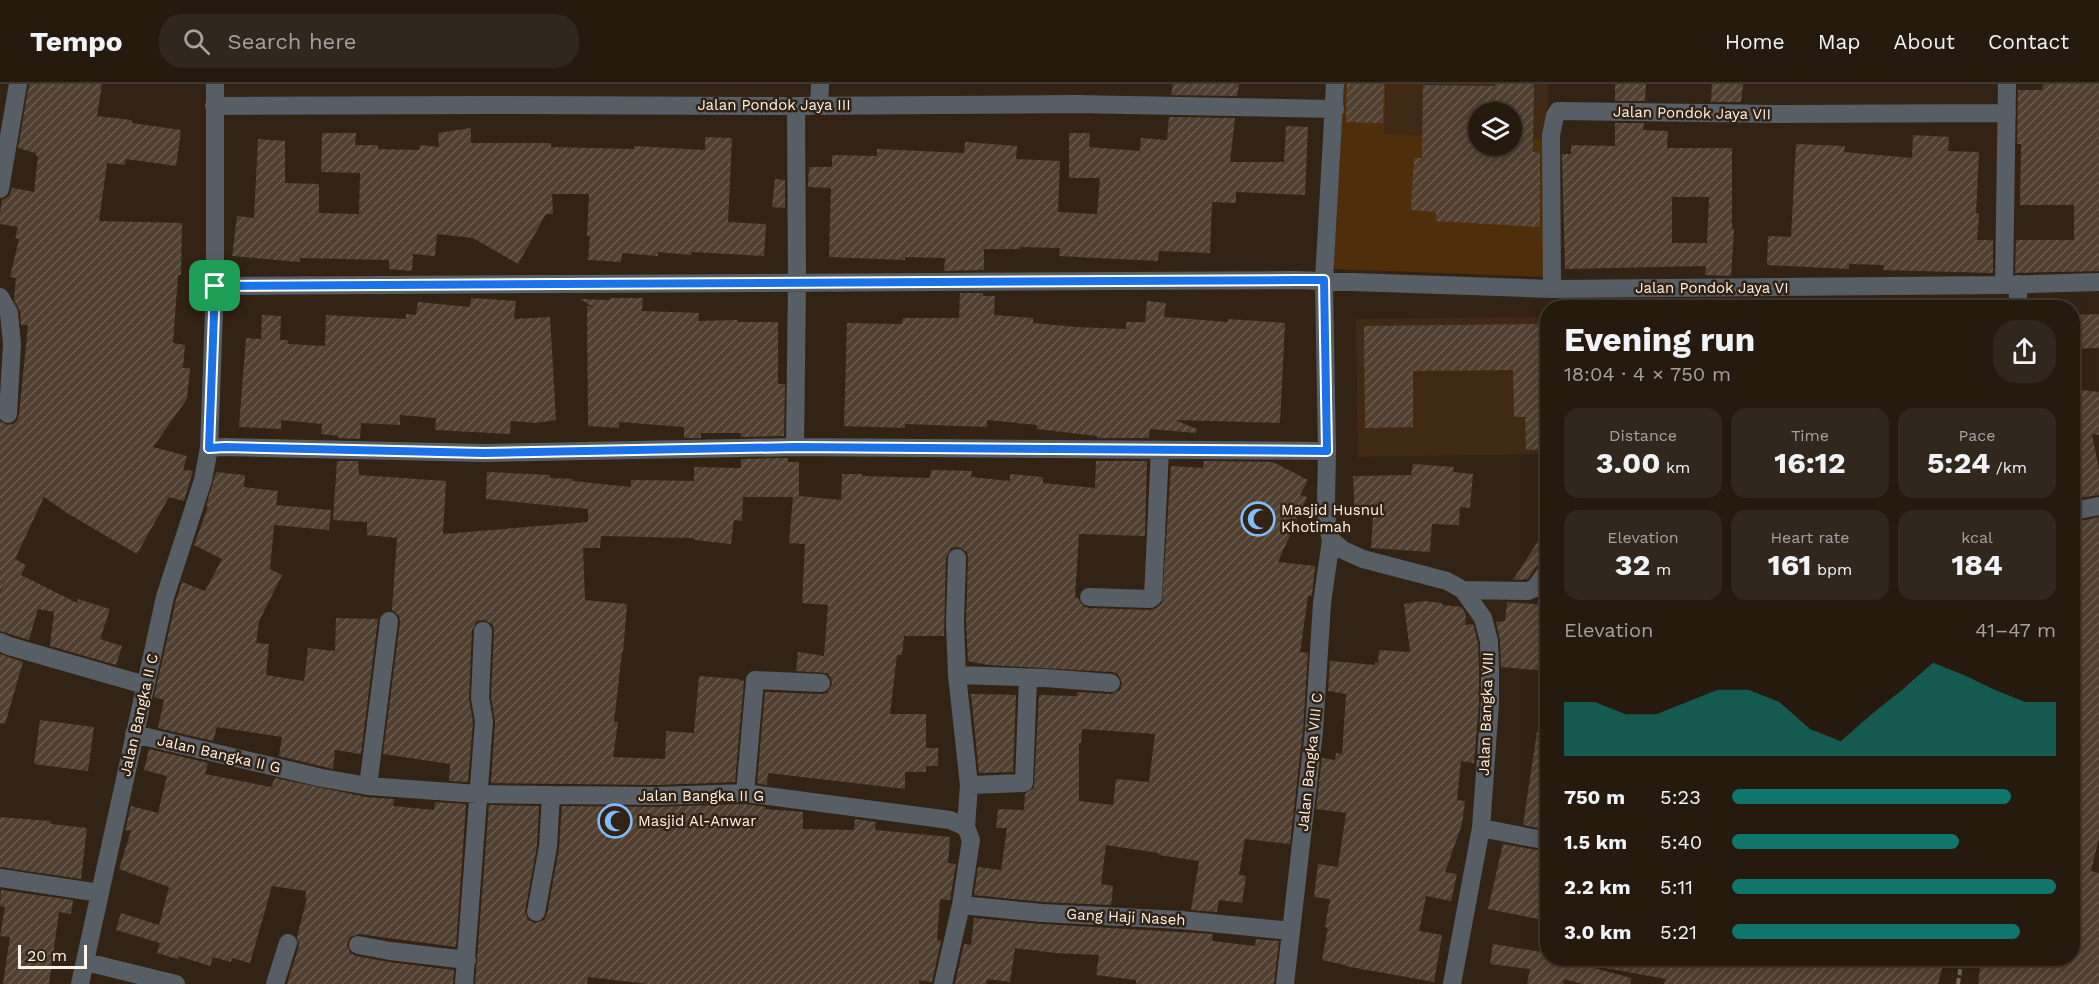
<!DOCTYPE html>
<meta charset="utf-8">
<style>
body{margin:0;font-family:"Work Sans",sans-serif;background:#32271d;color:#f1f3f6;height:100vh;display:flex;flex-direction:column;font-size:22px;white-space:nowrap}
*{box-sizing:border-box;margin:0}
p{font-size:20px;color:#a4a19e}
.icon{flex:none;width:33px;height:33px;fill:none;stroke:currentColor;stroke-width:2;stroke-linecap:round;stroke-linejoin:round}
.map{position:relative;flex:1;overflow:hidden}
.details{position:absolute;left:1540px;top:216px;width:540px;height:666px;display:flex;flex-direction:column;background:#261a0f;border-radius:24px;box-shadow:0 3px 15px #0003,0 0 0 2px #42382f}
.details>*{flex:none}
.buttons{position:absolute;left:1468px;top:18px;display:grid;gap:12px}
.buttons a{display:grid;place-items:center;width:54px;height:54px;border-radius:50%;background:#261a0f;box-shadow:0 3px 15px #0003,0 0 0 2px #42382f;font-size:30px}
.scale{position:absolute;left:18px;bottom:15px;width:69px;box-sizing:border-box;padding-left:6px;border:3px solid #fef2e9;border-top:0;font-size:16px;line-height:21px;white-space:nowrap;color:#fef2e9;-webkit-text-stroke:4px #332314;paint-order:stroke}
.pin{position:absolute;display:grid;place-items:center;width:51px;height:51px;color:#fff;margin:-26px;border-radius:12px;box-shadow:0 3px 9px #0006}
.round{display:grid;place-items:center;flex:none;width:63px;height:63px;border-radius:24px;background:#32271d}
.overview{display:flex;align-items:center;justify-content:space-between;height:102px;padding:0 24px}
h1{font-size:33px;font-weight:700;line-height:45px}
.figures{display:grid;grid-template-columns:repeat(3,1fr);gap:9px;height:102px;padding:6px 24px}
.figures div{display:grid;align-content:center;border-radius:15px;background:#32271d;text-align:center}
.figures b{font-size:30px;font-weight:700}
.figures small{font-size:16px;font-weight:400}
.figures p{font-size:16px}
.chart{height:168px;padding:12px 24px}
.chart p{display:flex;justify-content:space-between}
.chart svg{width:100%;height:108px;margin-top:6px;fill:#0f766e;opacity:.7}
ul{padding:0 24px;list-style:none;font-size:20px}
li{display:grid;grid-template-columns:96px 72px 1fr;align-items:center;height:45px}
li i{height:15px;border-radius:8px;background:#0f766e}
header{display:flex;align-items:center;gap:36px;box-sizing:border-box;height:84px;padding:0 30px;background:#261a0f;border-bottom:2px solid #42382f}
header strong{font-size:28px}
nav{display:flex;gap:33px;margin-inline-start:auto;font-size:21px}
.search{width:420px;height:54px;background:#32271d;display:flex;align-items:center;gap:15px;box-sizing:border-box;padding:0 21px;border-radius:24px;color:#a4a19e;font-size:22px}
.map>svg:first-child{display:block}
.built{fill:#402a16}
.green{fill:#4f2e0b}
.building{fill:url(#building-hatch);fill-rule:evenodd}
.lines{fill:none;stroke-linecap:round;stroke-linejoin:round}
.path{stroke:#76675a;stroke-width:4;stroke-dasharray:6 3;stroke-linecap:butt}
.minor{stroke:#575e66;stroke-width:18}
.route-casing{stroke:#fff;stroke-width:12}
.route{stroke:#1a73e8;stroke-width:8}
.labels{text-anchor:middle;stroke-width:5;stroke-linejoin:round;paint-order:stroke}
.street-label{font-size:15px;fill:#fef2e9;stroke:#332314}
.poi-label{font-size:15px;fill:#fef2e9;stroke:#332314;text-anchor:start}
</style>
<header>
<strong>Tempo</strong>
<div class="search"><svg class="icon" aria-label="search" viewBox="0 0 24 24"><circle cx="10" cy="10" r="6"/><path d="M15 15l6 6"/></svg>Search here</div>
<nav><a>Home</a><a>Map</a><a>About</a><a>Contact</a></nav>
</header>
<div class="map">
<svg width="2099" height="900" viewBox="0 0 2099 900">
<defs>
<pattern id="building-hatch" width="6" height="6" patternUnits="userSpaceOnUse" patternTransform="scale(1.5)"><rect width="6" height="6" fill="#514030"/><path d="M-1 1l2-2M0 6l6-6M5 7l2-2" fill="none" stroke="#6b5c4e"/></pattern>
</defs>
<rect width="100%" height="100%" fill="#332314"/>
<path class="built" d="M1386,0H1548L1547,55L1512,54V28H1479V53L1384,50Z
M1548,233V370L1358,373L1356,235Z"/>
<path class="green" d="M1344,0H1386L1384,50L1479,53V62H1512V54L1547,55L1548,193L1333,185Z"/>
<path class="building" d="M29,0H102L97,32L132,36V39L181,46L176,82L126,75L125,81L107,79L99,137L182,139L181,191H178L173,259L185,261L183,284H190L187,315L153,363L187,372L183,386L193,387L184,417L169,413L137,470L67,429L44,413L15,475L26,481L21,491L77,519L78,515L110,525L100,555L122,562L116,581L50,562L54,528L38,525L29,556L0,547V509L7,494L0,507V337L7,341L13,340L17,337L19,331L28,241H21L20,227L14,216L16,194L10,193L19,155L15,154L18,143L0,140V129L2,116L9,112L12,104L34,108L38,72H36V69L18,64Z
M1173,0H1239L1237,12L1171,11Z
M1347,0H1384L1383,39L1346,38Z
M1495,0H1534L1533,68L1540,69V143L1436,137V128L1411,126L1414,74H1422L1423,1L1495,2ZM1479,28H1512V62H1479Z
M1615,0H1646L1645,17H1615Z
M1712,0H1743L1741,18H1711Z
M2043,0H2099V187L2015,189L2016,156H2074V121H2020L2021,60H2017L2018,6H2042Z
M1169,33L1235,34L1230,78H1284L1286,42L1308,43L1305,111L1236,108V119L1212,118L1210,169L1159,167L1158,177L1059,172L1060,164L1020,163V165H984V186L944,187L945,174L905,173V176L829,173L831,104L808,103L809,83H832V71L877,72V65L964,69L965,58L1017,62L1016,75L1060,77L1058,128L1097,130L1100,94H1069V49H1090L1089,63L1140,67L1141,54L1167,56Z
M1615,39H1644L1643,46L1668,47L1667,64H1732V145H1734L1731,192L1705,191L1706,182L1565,185L1562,70H1571V61L1615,62ZM1672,113H1709L1707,159H1672Z
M471,44V59H551V63L634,65V62L705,66V53L732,54L728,138L766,140L764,172L692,168L691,171L658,168V172L622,169L621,178L588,176L590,152H587L589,110H552L553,130H546L518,180L473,154L437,150L435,172L413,170L412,187L389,185V176L300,174V178L232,172L237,132L254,134L258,55L285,57V99L319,100V129L359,130L360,89L321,88L322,49H356L355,61H378V65L419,66L420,61L439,63L438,49Z
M1913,51L1949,53L1948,67L1979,68L1976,129L1979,130L1977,156H1993V189L1883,186L1884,181L1849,180V185L1767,181L1768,152L1791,153L1796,60L1845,62L1844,68L1912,74Z
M775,95L785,96V124L772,123Z
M960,209H983V212H995L994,231L1033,234V239L1076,243L1126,245V238H1145L1147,217L1166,219L1164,233L1228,238V235L1285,239L1280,339L1175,336L1197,345L1196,349L1150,345L1149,354H1097V352L1037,345V341L987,336V343L905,340V344L844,342L847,239L902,240L903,234H959Z
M471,214L516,217L514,235L550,233L556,336L536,339L511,337L510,350L435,346L436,334L400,331V341L361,339L360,355L338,354L339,352L321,350L322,340L281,336V345L239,343L246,254L261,255L262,231L281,232L280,256H288V260L325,262L326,231L406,235V230L416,231L418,218L470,223Z
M610,214H643L642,227L699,229L698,237L738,236V238H778V300H785L784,352L741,353V349H701V354H684V343L619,338V344L588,342L587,222L593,223L580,215L610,216Z
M2099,230V264L2073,265V231Z
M1548,240V365L1526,366L1525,333H1514L1513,286L1413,287V343L1365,344L1364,242Z
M2073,305L2099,308V351L2092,350L2099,385V411L2079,414V411L2073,413Z
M788,374V378H799V412L841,416L842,390H862V392L930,394L931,386L972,387L971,393L1010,397V390L1043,393V399L1095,404L1096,377H1147L1145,452L1079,450L1075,513L1078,514L1083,522L1089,524L1150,526L1156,524L1162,519L1171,382L1203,384L1204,377L1273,378L1308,396L1300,411L1307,413L1278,478L1315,482L1312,512H1308L1300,568L1308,569L1303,646L1290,760L1245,755L1239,791L1246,792L1242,819L1219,816L1217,828L1191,826L1199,777L1159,771V769L1106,761L1101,800L1113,802L1111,821L1043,818L974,811L978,783L1001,786L1007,744H996L998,725L1024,726L1025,710L1034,704L1039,611L1077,612V608L1111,610L1120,606L1122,599L1118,590L1112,588L988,581L968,577L966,539L968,474L967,468L958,463L951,464L946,474L944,552H904L902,571H897L890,630H926V664H938V682H926V688H905V705L768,689L767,701L757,699L765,608L821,610L827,609L832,600L831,594L827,589L796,587L798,568L824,572L828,521L802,519L805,460L789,459L793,413H743L742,437L734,436L731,460L694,456V454L601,452L600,464H583L585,516L627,520L623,568H622L614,638H618L613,673L665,675L666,647L694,649L699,592L737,595L744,597L735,698L657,701L491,699L495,638L491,613L494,548L493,541L484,536L477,537L472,546L469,614L473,638L468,698L449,697L450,680L383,670L400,538L399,532L392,526L397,454L367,451V438L333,436L337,377H358L359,391L446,397L443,450L588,438V425L486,415L487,388L550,391V394L573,395V397L631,403V396L694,397V383L741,384V375ZM1082,645L1155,650L1149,698L1116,695L1113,721L1079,717V659H1081Z
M1413,380L1454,383L1453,388L1473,390L1470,424L1460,423L1459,441L1432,440L1430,468L1371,464L1373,432L1355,433L1353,392L1411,391Z
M216,388L245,391L244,403L278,407L276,421L331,426L329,446L274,441L270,485L282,491L259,537L256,559L269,560L266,591L304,597L308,564L335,567L336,534L378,535L361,670L335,666L333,685L279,672L282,653L217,643L213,657L158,644L164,616L154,613L176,516L182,498L205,507L222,475L194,461L208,423L206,422Z
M2099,433V754L2091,787L2099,789V900H1978L1981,874H2073V654L2077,637L2073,636V528L2080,457L2074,456L2076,438Z
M1546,445L1548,475L1539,479L1528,495L1513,496Z
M1425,517L1442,519V521L1461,523L1466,530L1465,541L1473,540L1478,559L1479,585V619L1474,679L1461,677L1457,716L1465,717L1462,740L1445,788L1457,790L1451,817L1426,812L1419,847L1442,851L1434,898L1345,882V881L1322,876L1328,844L1325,843L1330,815L1314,813L1318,780L1338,783L1346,729L1316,725L1322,674L1335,676L1336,669L1342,670L1346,610L1328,607L1330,577L1375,581V578L1378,579L1379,566L1410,568L1404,520Z
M1507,518L1548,521V587L1501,583L1500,556L1496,538L1505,537Z
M0,570L23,578L5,640L0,639Z
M971,610L1016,611L1013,688L979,689Z
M40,636L94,643L88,687L34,680Z
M1537,648L1548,649V746L1523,741Z
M149,665L208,679L205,690L271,703L275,694L366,713L394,715L393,722L434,726L435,718L466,720L456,863L359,850L350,853L347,860L350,869L356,872L389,878L454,886L453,900H287L299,862L297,853L307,814H305L306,807L272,802L250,879L232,874L231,878L213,873L210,882L179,872L178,875L157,869L160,859L116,846L121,829L159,841L169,803L119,785L131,747L125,746L131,722L158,729L167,692L144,686Z
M744,720L765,723V725L803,728V745L854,746L855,735L876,738L875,746L950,753L948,779L956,780L950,816L940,815L937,856L941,857L932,898L919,896V900H648L588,893L587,900H475L489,721L539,722L537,762L525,827L528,836L535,839L544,836L547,830L559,765L562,722L657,723Z
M0,733L51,737V740L87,744L81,795L0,783Z
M1503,760L1548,768V837L1488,825Z
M1,806L73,816L71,830L59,828L49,900H3L10,853L0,852L5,823L0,822Z
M974,834L1041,840L1213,850L1212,857L1255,862L1256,855L1279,857L1274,900H1136V896L1096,891L1099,871L1055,869L1015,864L1010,898L987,895L986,900H955L964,860L971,861Z
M1493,860L1548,869V874H1557L1631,894L1630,900H1582L1564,895L1563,900H1527L1530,885L1490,880Z
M1606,874H1945L1938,900H1664L1666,895L1605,884Z"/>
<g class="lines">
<path class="path" d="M1958,900L1962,874"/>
<path class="minor" d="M819,21L820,0
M214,22L494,21L796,22L1075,20L1335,25
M0,105L18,0
M2004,201L2007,0
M215,202L1296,196L1552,205L2004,201L2099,198
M1552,205L1551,51L1555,32L1558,27L1777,30L2007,29
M0,213L9,229L12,260L8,330
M2018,224V200
M795,363L797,198L796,22
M209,364L225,363L484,369L795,363L1327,367
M2073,427L2099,422
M1331,456L1343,466L1363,475L1447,497L1463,506L1483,534L1489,557L1490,585V619L1481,744L1452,900
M1463,506L1528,507L1535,504L1548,486
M1089,513L1150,515L1153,513L1160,366
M0,558L9,562L145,601
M957,591L1045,594L1111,599
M134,650L322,694L368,702L478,710L551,711L657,712L745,709L950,736L966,743
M969,701L1024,699L1028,594
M368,702L389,537
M745,709L755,596L821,599
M1481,744L1548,757
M0,794L100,809
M961,821L1042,829L1181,836L1291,847
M536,828L548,763L551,711
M358,861L390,867L467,876
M86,878L176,900
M80,900L165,513L203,396L209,364L215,202V0
M275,900L288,859
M464,900L484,637L480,614L483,547
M943,900L961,821L971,756L966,743L969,701L957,591L955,539L957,474
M1285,900L1314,647L1322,519L1331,456L1327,439L1326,418L1327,367L1324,196L1335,0"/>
</g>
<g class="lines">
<defs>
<path id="route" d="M1296,196H1324L1327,367L795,363L484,369L225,363L209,364L215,202Z"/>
</defs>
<use href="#route" class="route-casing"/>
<use href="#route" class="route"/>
</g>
<defs>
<symbol id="mosque-ring" viewBox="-11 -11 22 22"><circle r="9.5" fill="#332314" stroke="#82bcfa" stroke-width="1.5"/><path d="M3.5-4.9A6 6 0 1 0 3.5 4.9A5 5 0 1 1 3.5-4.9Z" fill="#82bcfa"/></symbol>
</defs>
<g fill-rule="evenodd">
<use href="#mosque-ring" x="1239" y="416" width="38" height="38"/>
<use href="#mosque-ring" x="596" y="718" width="38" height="38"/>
</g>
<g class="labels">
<g class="street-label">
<text x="774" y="26">Jalan Pondok Jaya III</text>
<text transform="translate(1692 29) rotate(1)" y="5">Jalan Pondok Jaya VII</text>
<text x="1712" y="209">Jalan Pondok Jaya VI</text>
<text transform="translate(1486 630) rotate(-88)" y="5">Jalan Bangka VIII</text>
<text transform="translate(139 631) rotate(-77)" y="5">Jalan Bangka II C</text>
<text transform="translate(219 670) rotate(13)" y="5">Jalan Bangka II G</text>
<text transform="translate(1310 678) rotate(-84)" y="5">Jalan Bangka VIII C</text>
<text x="701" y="717">Jalan Bangka II G</text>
<text transform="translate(1126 833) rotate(3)" y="5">Gang Haji Naseh</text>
</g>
<g class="poi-label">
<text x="1281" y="431">Masjid Husnul<tspan x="1281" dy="17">Khotimah</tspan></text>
<text x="638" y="742">Masjid Al-Anwar</text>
</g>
</g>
</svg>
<div class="buttons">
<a><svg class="icon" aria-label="layers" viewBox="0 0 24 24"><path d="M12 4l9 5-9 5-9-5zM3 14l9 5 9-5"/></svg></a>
</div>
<div class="scale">20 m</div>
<div class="pin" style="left:215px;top:202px;background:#1e9e55"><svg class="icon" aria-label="arrive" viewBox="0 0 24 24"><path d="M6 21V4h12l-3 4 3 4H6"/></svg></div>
<section class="details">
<div class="overview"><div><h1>Evening run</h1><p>18:04 · 4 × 750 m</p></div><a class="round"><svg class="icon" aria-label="share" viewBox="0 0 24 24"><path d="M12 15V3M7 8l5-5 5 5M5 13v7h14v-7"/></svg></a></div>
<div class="figures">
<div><p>Distance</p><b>3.00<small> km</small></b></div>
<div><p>Time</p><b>16:12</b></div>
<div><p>Pace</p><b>5:24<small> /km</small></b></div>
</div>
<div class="figures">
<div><p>Elevation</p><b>32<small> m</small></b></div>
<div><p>Heart rate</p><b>161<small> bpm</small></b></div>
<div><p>kcal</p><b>184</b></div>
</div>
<div class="chart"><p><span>Elevation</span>41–47 m</p>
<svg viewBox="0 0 160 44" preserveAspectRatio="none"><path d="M0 44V22L10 22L20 27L30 27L40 22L50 17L60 17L70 22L80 33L90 38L100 27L110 17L120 6L130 11L140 17L150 22L160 22V44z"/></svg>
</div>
<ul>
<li><b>750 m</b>5:23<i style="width:86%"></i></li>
<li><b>1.5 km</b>5:40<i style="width:70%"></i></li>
<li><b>2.2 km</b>5:11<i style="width:100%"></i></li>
<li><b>3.0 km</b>5:21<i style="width:89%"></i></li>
</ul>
</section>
</div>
